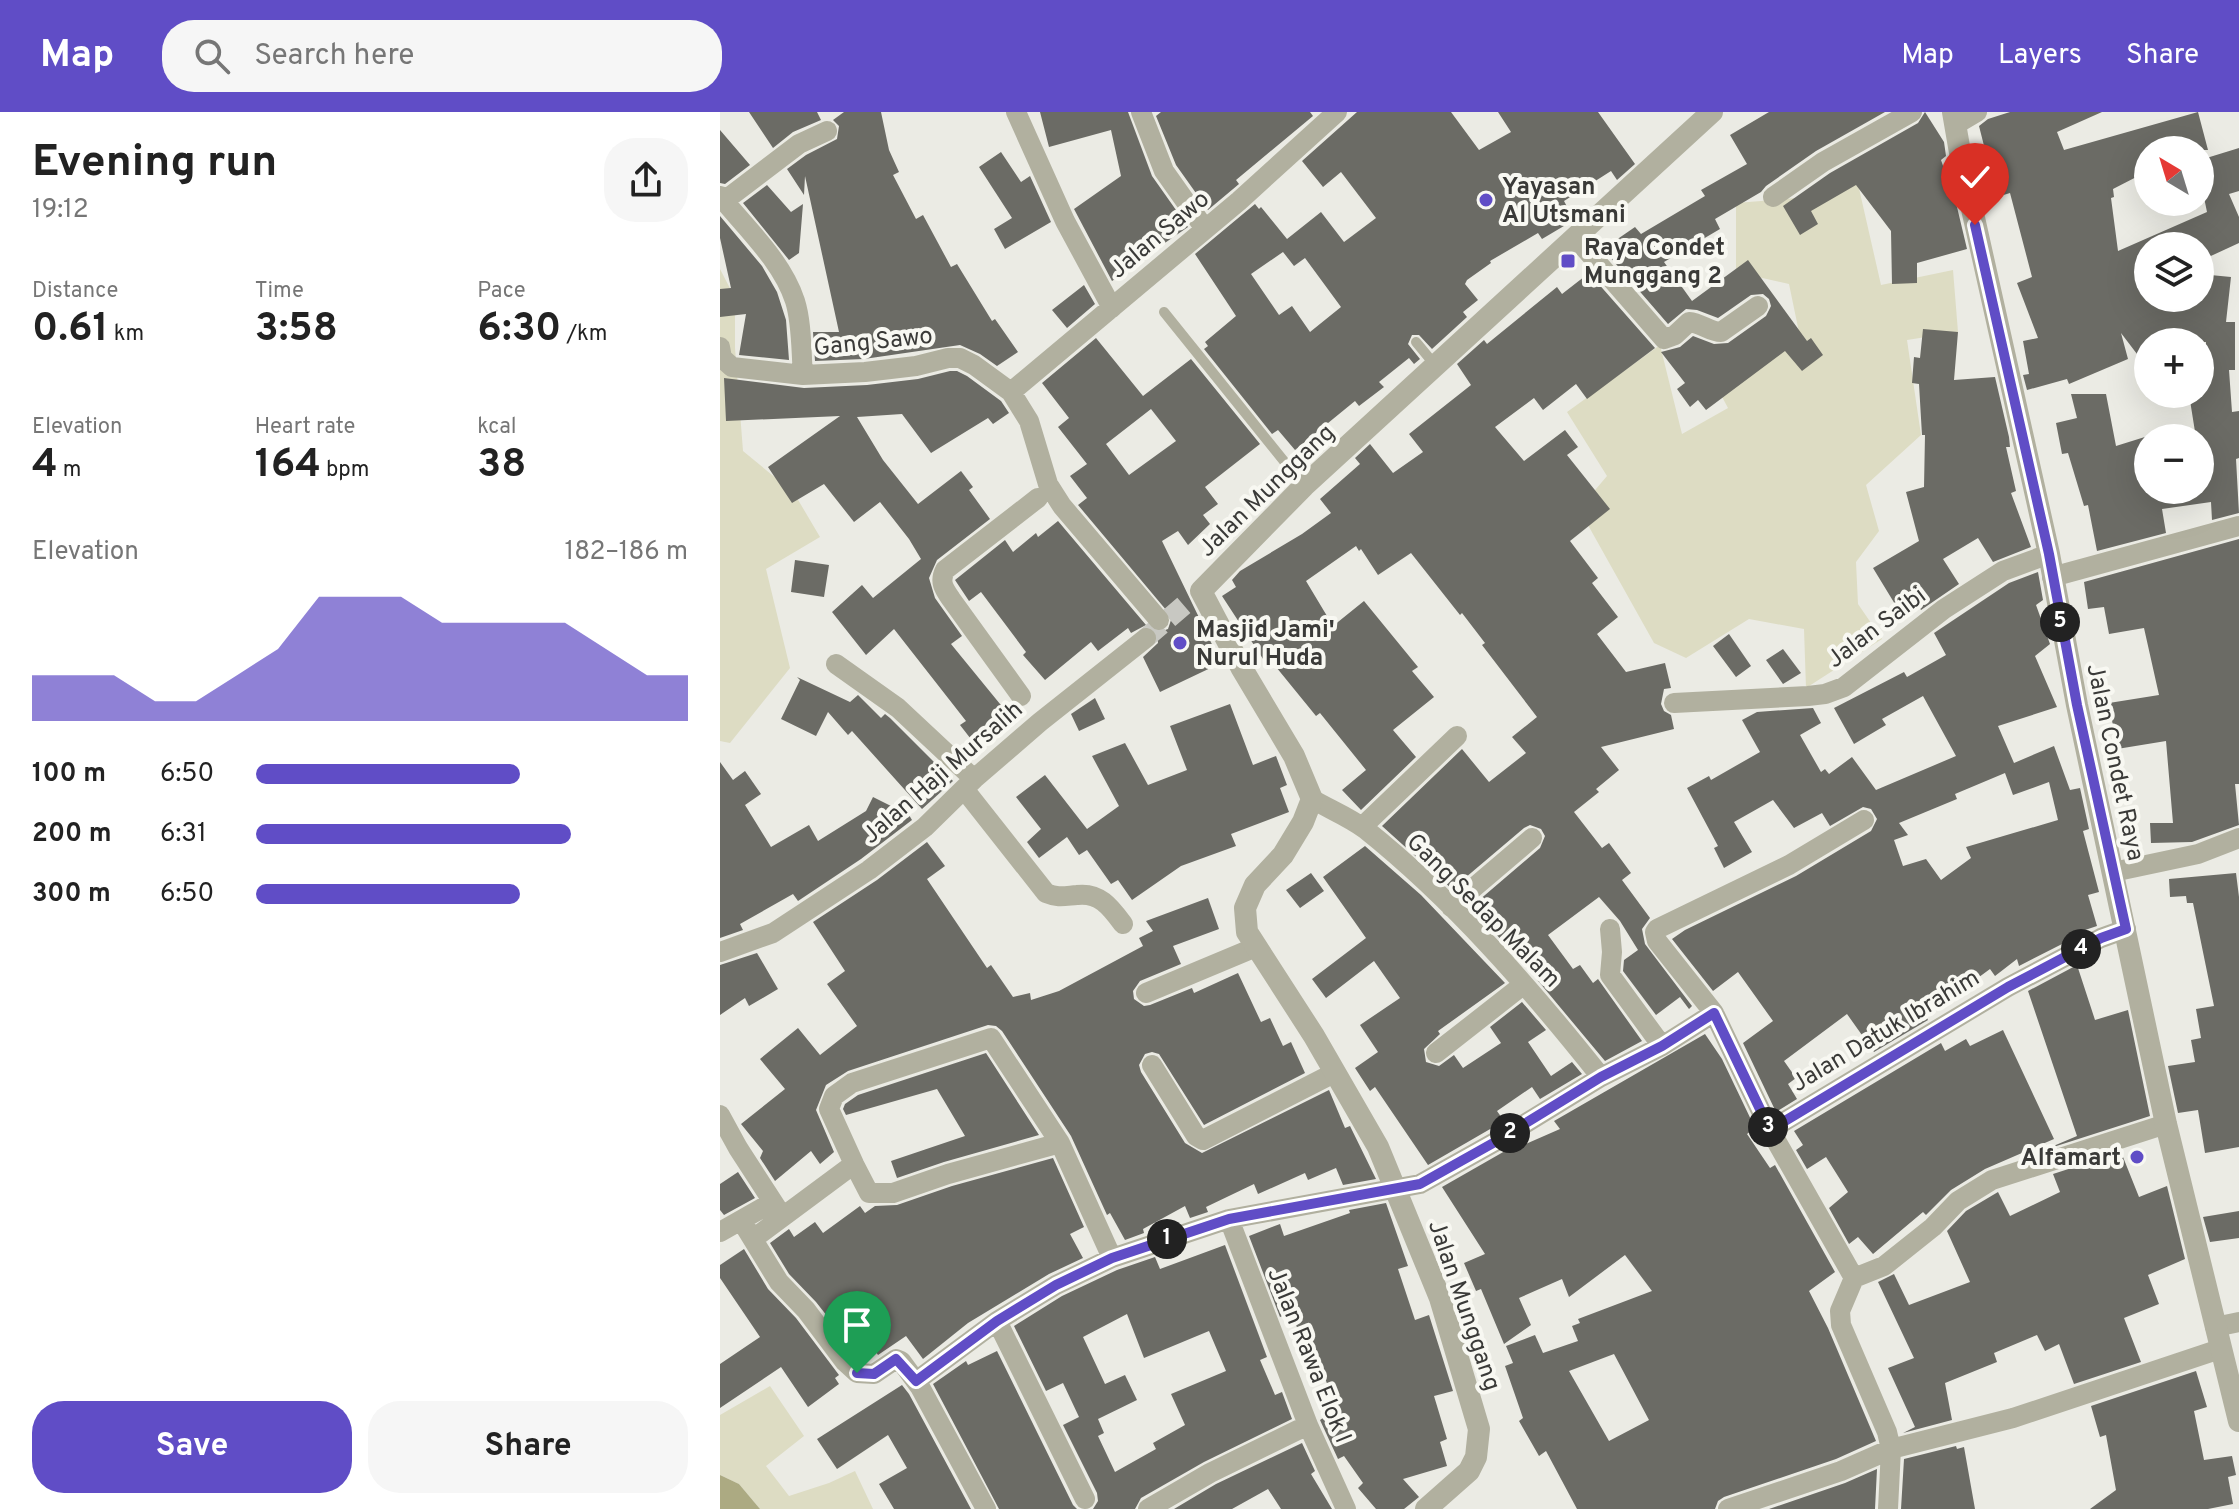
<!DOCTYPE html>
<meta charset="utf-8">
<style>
body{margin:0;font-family:Overpass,sans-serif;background:#f6f6f6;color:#222;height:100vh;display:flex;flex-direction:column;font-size:30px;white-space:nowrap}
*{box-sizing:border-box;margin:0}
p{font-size:26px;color:#767676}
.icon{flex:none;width:44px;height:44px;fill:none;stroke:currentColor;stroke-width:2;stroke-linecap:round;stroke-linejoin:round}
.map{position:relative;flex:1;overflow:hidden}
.details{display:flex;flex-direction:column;background:#fff;width:720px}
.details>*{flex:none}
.needle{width:52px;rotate:322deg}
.fabs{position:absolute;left:1414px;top:24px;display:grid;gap:16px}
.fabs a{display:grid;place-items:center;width:80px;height:80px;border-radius:50%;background:#fff;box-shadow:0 8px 32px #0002;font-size:40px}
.pin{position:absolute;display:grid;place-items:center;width:68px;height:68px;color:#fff;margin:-82px -34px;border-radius:50% 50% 50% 0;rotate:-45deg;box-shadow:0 0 8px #0007}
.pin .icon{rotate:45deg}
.km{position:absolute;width:40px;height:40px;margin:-20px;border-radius:50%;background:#222;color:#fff;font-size:22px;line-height:40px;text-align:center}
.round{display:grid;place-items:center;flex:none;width:84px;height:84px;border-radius:32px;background:#f6f6f6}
.head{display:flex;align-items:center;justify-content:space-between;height:136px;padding:0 32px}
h1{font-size:44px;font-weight:700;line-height:60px}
.stats{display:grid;grid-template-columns:repeat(3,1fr);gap:12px;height:136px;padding:8px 32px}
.stats div{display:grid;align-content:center}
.stats b{font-size:40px;font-weight:700}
.stats small{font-size:22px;font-weight:400}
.stats p{font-size:22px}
.chart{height:224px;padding:16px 32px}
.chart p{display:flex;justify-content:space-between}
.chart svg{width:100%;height:144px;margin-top:8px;fill:#604dc6;opacity:.7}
.action{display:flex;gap:16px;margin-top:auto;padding:16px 32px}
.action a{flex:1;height:92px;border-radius:32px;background:#604dc6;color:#fff;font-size:32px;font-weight:700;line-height:92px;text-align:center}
.action a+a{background:#f6f6f6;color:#222}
ul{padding:0 32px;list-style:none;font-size:26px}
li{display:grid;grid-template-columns:128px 96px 1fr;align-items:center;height:60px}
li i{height:20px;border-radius:10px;background:#604dc6}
header{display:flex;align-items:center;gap:48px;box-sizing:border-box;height:112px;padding:0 40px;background:#604dc6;color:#fff}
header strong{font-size:38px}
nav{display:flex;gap:44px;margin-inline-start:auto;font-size:28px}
.search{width:560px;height:72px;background:#f6f6f6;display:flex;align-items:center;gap:20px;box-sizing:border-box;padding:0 28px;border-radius:32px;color:#767676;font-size:30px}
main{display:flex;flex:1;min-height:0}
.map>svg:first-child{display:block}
.green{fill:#dddcc3}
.water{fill:#acaa82}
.building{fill:#6b6b65;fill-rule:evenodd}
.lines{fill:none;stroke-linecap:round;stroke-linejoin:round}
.minor-tunnel{stroke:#c8c8c2;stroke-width:20;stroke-dasharray:20 10;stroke-linecap:butt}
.service{stroke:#b1b09f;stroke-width:10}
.minor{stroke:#b1b09f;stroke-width:20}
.tertiary{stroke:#b1b09f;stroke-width:22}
.route-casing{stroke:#fff;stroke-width:16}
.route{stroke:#604dc6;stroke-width:10}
.poi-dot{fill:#604dc6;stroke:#f8f8f2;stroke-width:3}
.labels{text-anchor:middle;stroke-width:8;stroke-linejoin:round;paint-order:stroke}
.poi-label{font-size:24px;font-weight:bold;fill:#3a3a38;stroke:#f8f8f2;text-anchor:start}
.street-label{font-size:24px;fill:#3a3a38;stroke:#f8f8f2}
</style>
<header>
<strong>Map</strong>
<div class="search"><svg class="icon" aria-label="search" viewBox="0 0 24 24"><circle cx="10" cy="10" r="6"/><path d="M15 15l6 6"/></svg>Search here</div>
<nav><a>Map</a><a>Layers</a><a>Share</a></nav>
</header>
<main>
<section class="details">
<div class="head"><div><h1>Evening run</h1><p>19:12</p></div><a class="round"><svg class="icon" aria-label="share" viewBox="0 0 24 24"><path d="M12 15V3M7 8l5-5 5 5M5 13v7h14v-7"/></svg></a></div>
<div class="stats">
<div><p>Distance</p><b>0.61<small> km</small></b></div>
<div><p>Time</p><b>3:58</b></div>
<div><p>Pace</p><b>6:30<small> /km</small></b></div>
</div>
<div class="stats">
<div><p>Elevation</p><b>4<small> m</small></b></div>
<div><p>Heart rate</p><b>164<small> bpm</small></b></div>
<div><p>kcal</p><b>38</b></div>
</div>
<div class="chart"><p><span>Elevation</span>182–186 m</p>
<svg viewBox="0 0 160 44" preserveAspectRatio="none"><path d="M0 44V30L10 30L20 30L30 38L40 38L50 30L60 22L70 6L80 6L90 6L100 14L110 14L120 14L130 14L140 22L150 30L160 30V44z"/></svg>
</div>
<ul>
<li><b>100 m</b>6:50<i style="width:61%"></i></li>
<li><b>200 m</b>6:31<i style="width:73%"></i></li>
<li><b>300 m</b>6:50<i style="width:61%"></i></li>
</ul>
<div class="action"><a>Save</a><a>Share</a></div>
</section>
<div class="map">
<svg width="1519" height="1397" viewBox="0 0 1519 1397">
<rect width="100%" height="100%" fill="#ebebe4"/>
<path class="green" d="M1138,72L1161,173L1233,158L1238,220L1187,228L1201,323L1146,373L1159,419L1136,450L1138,492L1162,527L1086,576L1084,517L1029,507L966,546L934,531L859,397L887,364L847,300L940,233L962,322L1008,296L993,268L1081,230L1069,172L1016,160V91L1101,84Z
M0,157L15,186V236L23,339L74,381L100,425L46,457L70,556L10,631L0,629Z
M50,1274L84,1324L46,1354L69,1384L109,1371L135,1359L153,1397H40L19,1372L0,1363V1303Z"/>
<path class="water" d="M0,1363L19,1372L40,1397H0Z"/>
<path class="building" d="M29,0H97L101,8L73,20L53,36Z
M124,0H161L169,38L179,60L173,63L196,107L203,103L231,155L237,152L272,209L275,207L298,240L277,254L260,242L240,233L144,247L95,249L93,220H119L85,64L84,83L67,57L86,43L117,27L119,14L113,8Z
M320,0H408L432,64L468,115L423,146L425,148L392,169L354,97L401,64L391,18L329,35Z
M441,0H590L593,4L516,68L519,72L488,98L456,53L436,4Z
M637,0H731L759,38L791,20L778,0H878L915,52L897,68L891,59L844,89L854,108L822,127L818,121L770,149L771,151L747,168L745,172L758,188L743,200L747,205L712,237L699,223H692L688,232L700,247L694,252L689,246L659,270L664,275L639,294L635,289L575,338L558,318L552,322L484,237L488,234L485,230L516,204L475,142L535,92L539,97L541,95L567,127L601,100L624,130L656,106L621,60L603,75L582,49ZM563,140L574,154L585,146L621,195L590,220L572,194L559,203L531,162Z
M1049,0H1165L1096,39L1046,74L1041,80L995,107L1000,117L944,150L972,189L1028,148L1087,229L1091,226L1103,243L1082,259L1065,239L986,298L978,288L970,295L957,277L965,271L941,240L960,235L973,224L994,232L1008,231L1046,204L1051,194L1049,187L1043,182L1031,183L998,206L977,198L966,197L948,212L883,137L915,115L921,122L985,84L981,78L1027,52L1010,23Z
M1205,0L1224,30L1226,44L1221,48L1237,95L1247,137L1197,151V171L1172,172L1171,119L1136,73L1091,99L1098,112L1080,123L1063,94L1110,61L1198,11Z
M1290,0H1382L1337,20L1344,38L1478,0L1488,38H1428V59L1393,77L1394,85L1391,86L1398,139L1487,100L1480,66V48L1519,36V79L1509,82L1519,105V131L1480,149V134H1428V186H1480V162L1511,165L1506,210H1515V258H1509L1512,300L1519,299V346L1516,347L1519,401L1492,408L1491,390L1442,397L1446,421L1377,439L1368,393L1364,394L1348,341L1342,342L1336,311L1357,306L1351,282H1386L1396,334L1428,324V378H1480V326H1476L1469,282H1480V267H1486V230H1428V234L1417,242L1401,221L1408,247L1349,272L1347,267L1307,278L1303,263L1309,262L1303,229L1318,226L1297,171L1312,165L1290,81L1277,85L1259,14L1268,7Z
M0,18L30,53L5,72L0,71Z
M281,40L301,70L310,64L331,110L285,137L274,117L292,106L259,55Z
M47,73L71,100L83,92L79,141L69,148L23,91Z
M0,104L42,154L57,180L66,208L69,248L19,243L26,202L0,205V177L11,176L0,126Z
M869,161L935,236L867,287L856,272L823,298L814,286L775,315L804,349L845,318L858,335L847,343L890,397L850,429L878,466L872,471L898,505L877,522L906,560L945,551L951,576L944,577L941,592L944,599L951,603L954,617L881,635L899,658L876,677L879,680L854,700L882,736L889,731L911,761L902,768L930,806L922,817L925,832L972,894L969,897L960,885L936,903L903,859L904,848L918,838L900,809L879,785L828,823L853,857L860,853L873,871L878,867L922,929L885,949L809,858L751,795L820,736L825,724L821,717L810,713L804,716L732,777L662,714L742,637L769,670L806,641L792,625L817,605L762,533L765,531L742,501L740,503L691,441L658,463L641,437L639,439L636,434L586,469L613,514L644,489L698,555L692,559L714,585L673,618L696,645L641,698L622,678L646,658L600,601L596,604L552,550L547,553L502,484L516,475L512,468L520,459L582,422L611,401L600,387L640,352L635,346L650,332L673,361L703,340L689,322L751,273L737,252L764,228L767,232L837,175L842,182Z
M364,173L375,192L347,216L332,198Z
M1203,217L1238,220L1234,268L1275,265L1289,325L1290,335H1286L1296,379L1291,381L1311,435L1273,450L1258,426L1223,447L1239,472L1201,498L1197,491L1181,502L1153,456L1199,429L1186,380L1204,375L1205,323H1202L1199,272L1192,271L1194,245L1200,246Z
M376,226L423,284L471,247L540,332L485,375L498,392L483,403L490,412L468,433L458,419L442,429L501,551L440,580L423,545L438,531L437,521L448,517L452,505L358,393L367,386L350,364L367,352L338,315L349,306L322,271ZM431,297L456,329L409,363L386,332Z
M230,259H237L247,264L281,289L289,301L273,312L268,306L211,341L182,302L137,305L163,348L198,392L241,359L253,375L249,378L270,407L217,448L209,466L215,486L242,524L231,532L289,603L254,631L240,613L246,609L174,517L146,543L112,500L142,473L153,486L201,447L189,427L160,390L134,410L104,372L72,391L48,355L120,304L6,309L4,266L84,276L147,273L198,267Z
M338,409L426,513L411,521L408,516L378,539L371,530L325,568L303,543L306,540L261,480L249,489L235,468L285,428L293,440L316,421L318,425Z
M1519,427V672H1515L1519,713L1472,730L1431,731L1430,711H1453L1446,629L1397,637L1389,591L1439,583L1424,516L1389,522L1384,495L1368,497L1364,470Z
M75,448L109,453L104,485L71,480Z
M1318,460L1323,488L1316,493L1330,532L1315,544L1337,595L1278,614L1294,651L1334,634L1350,678L1360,676L1369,717L1363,719L1379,780L1368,783L1377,814L1347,824L1348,829L1299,854L1297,847L1275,864L1270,857L1206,904L1208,908L1154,940L1127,902L1064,949L1076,966L1068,972L1077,987L1056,1000L1023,931L1053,909L1018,860L993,879L952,827L965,818L1076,764L1151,719L1157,707L1151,697L1143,695L1110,714L1102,701L1074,716L1053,688L1014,710L1032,740L1004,756L994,736L998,734L967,676L989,664L991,668L1040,640L1022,608L1037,600L1093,596L1101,611L1080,623L1101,660L1105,657L1109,662L1132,645L1156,678L1236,644L1203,584L1162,607L1166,613L1134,632L1114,596L1184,560L1187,565L1226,543L1214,521L1289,471ZM1285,661L1293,683L1329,670L1338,708L1246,735L1251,746L1221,768L1206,747L1183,754L1174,728L1188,723L1179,711L1237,687L1235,682Z
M1009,522L1031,554L1016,565L993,534Z
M1063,537L1081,561L1063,572L1046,548Z
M77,565L130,590L138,583L161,606L165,602L170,606L233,669L202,697L132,619L128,623L108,600L96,624L61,607L80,568Z
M375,586L385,607L359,619L351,602Z
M510,592L533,653L556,644L567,673L560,676L569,700L511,722L516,734L461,754L412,788L398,768L391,772L367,738L359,743L347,725L319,746L307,730L321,717L296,685L325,663L367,717L399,694L372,644L405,631L428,673L467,658L450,614Z
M0,650L13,668L25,659L41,682L25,693L51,735L89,713L98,729L146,699L153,685L189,703L192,708L141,747L78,789L73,782L20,812L23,818L0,826Z
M207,730L225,754L207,767L267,856L271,853L293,885L310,881L311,888L339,879L423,834L419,826L433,819L426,809L488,786L499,817L453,834L461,852L420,869L413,879L414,887L424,894L430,893L472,876L474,881L518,861L541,910L550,906L563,934L571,930L585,961L484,1013L439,942L432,940L425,942L419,953L421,960L465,1031L482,1041L609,978L625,1016L630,1014L656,1067L623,1073L616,1056L588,1068L585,1061L538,1082L534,1072L486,1095L488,1100L470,1106L465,1094L423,1117L424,1121L405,1128L390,1101L387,1103L351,1024L282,919L276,914L268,913L128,959L106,973L96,998L114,1040L100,1052L91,1039L55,1069L40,1046L43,1039L21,1012L65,977L40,947L78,916L100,943L137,914L107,872L125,859L93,810L157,768Z
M645,734L701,783L785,871L718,919L720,922L704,937L706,950L719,954L734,943L743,956L781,931L770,915L802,890L826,918L808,930L831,964L852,950L862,962L820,987L812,975L777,999L784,1009L708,1053L655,975L650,979L635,956L658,940L640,913L680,886L654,849L606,886L592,867L646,826L603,765Z
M591,761L604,779L580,796L566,778Z
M1516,761L1519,785V1035L1485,1041L1478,998L1458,1001L1448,954L1475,950L1471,928L1481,926L1476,897L1494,894L1473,791H1467L1466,784L1450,785L1449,767Z
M37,841L58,877L29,894L25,886L0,903V853Z
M1357,853L1375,908L1408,898L1430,1004L1324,1038L1357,1024L1308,879Z
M1283,918L1334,1027L1265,1057L1231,1078L1206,1103L1203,1100L1153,1142L1138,1125L1129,1132L1109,1096L1128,1080L1106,1045L1087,1057L1076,1038L1083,1033L1074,1019L1221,931L1225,939L1246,927L1250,934Z
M985,922L1002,947L1035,1016L1027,1022L1050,1056L1055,1053L1115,1160L1089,1179L1108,1216L1156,1329L1116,1347L1004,1385L998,1389L995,1397H857L826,1339L819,1344L799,1309L803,1306L785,1254L793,1251L786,1234L815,1223L823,1241L858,1229L852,1214L860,1211L858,1207L932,1179L905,1143L849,1185L842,1167L799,1186L811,1213L784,1232L761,1177L756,1179L744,1151L765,1142L722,1075L799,1031L801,1034L840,1017L834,1009ZM894,1242L929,1308L889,1329L849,1259Z
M266,941L319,1023L224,1050L177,1066L171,1049L245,1024L217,977L126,1003L123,997L125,992L138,983Z
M1401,1040L1419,1085L1447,1074L1465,1147L1428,1163L1439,1192L1404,1206L1421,1250L1354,1272L1339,1232L1325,1239L1317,1223L1274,1241L1277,1250L1225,1271L1232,1308L1183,1321L1195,1315L1168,1256L1194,1246L1158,1170L1174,1162L1189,1193L1250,1170L1227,1119L1246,1099L1278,1080L1290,1104L1340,1080L1333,1062Z
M333,1046L364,1115L350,1122L363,1146L329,1162L248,1211L203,1247L186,1224L158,1243L154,1237L141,1247L96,1190L69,1162L50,1131L69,1117L74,1125L95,1110L103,1121L140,1094L145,1101L155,1094L177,1093L232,1074Z
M18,1060L35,1086L4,1103L0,1098V1072Z
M666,1091L688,1154L678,1157L695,1208L709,1203L733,1279L714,1284L727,1327L720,1330L727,1354L683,1367L699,1385L684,1397H656L638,1376L643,1371L624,1344L618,1347L600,1308L616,1297L593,1232L584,1236L572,1201L560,1205L529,1124L560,1112L564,1124L630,1101L629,1098Z
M1519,1099V1126L1490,1130L1483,1105Z
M505,1133L547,1245L540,1248L555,1283L562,1280L572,1307L484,1350L421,1386L415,1397H373L378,1389L377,1381L343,1313L359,1305L343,1271L326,1279L294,1214L342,1184L397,1158L435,1145L440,1157ZM407,1202L424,1246L489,1219L506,1259L451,1282L465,1313L433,1331L436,1337L395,1360L378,1324L384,1321L378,1307L417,1288L405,1263L385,1272L363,1225Z
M24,1137L48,1177L76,1206L119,1263L115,1266L119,1272L88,1295L61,1255L0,1296V1252L40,1225L0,1166V1153Z
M277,1239L353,1393L357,1397H279L213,1272L246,1249L248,1253Z
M1476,1259L1487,1295L1474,1299L1484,1348L1512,1344L1516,1363L1508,1365L1513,1392L1488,1397H1370L1396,1378L1386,1323L1380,1325L1371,1294Z
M182,1273L189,1282L251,1397H174L159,1372L187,1356L168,1323L117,1357L97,1327Z
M582,1331L595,1359L591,1362L612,1397H561L548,1377L512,1397H454L496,1372Z
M1236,1334L1237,1337L1244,1335L1255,1397H1181L1184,1347Z
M1157,1357L1155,1397H1049L1125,1371Z"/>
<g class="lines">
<path class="minor-tunnel" d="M426,526L470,488"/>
<path class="service" d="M444,200L584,374
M696,230L715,253"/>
<path class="minor" d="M296,0L345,109L392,196
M421,0L444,59L485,117
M1235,13L1257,0
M0,84C26,116 62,149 75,189C82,211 81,239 83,263L145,260L196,254L228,246H240L254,253L291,280L309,309L328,372L342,394L439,508
M1053,85L1103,50L1192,0
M4,89L79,32L107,19
M855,125L944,227L955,223L969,210C981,211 990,220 1001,220L1038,194
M0,235L2,246L12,255L83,263
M291,280L519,89L617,0
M1332,465L1519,414
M116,552L178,596L254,667
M301,584L231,487C224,477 219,470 225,458L318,386
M954,591L1088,584L1105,582L1124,575L1224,497L1283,459L1329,442
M244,677L326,781C338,786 344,784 357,783C380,780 391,796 403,812
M592,687C609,697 629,705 645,717C734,788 811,877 881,965
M642,715L737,624
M1393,760L1478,742L1519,726
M731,795L812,726
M890,817L892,840L890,863L942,934
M0,840L53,821L149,758L205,715L254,667L320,610L426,526
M426,881L536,835
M994,901L937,829L935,820L937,817L1069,753L1144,708
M716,941L803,873
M432,953L476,1024L483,1028L614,961
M0,1003L18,1036L62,1104
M1050,1018L1134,1166L1120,1199L1121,1213L1167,1320L1171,1337L1168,1397
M134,1052L109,997L114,984L132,971L271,926L340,1031
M509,1107L588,1313L626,1397
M21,1108L59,1170L86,1198L125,1250L137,1261L154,1262L176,1247L181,1249L200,1275L266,1397
M0,1120L53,1090
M33,1127L134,1052L149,1081H173L228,1062L340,1031L392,1146
M1134,1166L1164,1154L1213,1115L1238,1089L1272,1068L1446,1012
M277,1209L365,1387
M1495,1215L1519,1210
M196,1269L277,1209L336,1173L392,1146L509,1107L700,1072L775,1030L881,965L942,934L994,901L1050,1018L1288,875L1381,826L1406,817
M428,1397L490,1361L588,1313
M1008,1397L1121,1359L1171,1337L1293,1306L1500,1237"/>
<path class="tertiary" d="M1233,0L1242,52L1329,442L1357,593L1446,1012L1519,1309
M706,1397L749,1359L756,1345L759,1317L720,1186L658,1035L594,924L527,820L525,796L535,773L563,743L583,710L592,687L574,644L521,555L481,479L584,374L992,0"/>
</g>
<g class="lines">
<defs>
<path id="route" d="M137,1261L154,1262L176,1247L196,1269L277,1209L336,1173L392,1146L509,1107L700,1072L775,1030L881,965L942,934L994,901L1050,1018L1288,875L1381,826L1406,817L1357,593L1329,442L1255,113"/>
</defs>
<use href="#route" class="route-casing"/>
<use href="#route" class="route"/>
</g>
<g class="poi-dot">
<circle cx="766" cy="88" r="8"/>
<rect x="840" y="141" width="16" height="16" rx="4"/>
<circle cx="460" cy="531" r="8"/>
<circle cx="1417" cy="1045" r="8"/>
</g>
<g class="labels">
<g class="poi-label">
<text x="782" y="82">Yayasan<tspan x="782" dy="28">Al Utsmani</tspan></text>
<text x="864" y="143">Raya Condet<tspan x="864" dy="28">Munggang 2</tspan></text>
<text x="476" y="525">Masjid Jami'<tspan x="476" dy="28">Nurul Huda</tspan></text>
<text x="1401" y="1053" text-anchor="end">Alfamart</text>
</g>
<g class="street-label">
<text transform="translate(439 122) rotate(-40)" y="8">Jalan Sawo</text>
<text transform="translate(153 229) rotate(-6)" y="8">Gang Sawo</text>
<text transform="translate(546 378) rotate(-44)" y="8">Jalan Munggang</text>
<text transform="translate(1156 515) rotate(-37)" y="8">Jalan Saibi</text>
<text transform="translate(1396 650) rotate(78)" y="8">Jalan Condet Raya</text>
<text transform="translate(222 660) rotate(-41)" y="8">Jalan Haji Mursalih</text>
<text transform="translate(764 798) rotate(45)" y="8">Gang Sedap Malam</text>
<text transform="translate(1165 918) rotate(-31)" y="8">Jalan Datuk Ibrahim</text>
<text transform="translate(745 1193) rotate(71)" y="8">Jalan Munggang</text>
<text transform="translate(590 1243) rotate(68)" y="8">Jalan Rawa Elok I</text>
</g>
</g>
</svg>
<div class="fabs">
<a><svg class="needle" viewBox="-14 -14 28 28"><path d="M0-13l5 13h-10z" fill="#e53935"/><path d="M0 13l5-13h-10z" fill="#767676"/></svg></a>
<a><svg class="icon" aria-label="layers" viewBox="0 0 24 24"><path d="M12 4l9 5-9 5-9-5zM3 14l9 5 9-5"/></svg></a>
<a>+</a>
<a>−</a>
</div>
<div class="pin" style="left:137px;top:1261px;background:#1e9e55"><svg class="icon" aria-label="arrive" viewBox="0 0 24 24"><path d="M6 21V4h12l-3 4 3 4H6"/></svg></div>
<div class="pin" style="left:1255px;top:113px;background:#d93025"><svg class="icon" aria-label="check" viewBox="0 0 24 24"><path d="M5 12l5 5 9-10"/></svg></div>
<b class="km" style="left:447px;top:1127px">1</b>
<b class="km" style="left:790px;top:1021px">2</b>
<b class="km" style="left:1048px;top:1015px">3</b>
<b class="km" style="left:1361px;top:837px">4</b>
<b class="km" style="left:1340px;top:510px">5</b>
</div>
</main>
